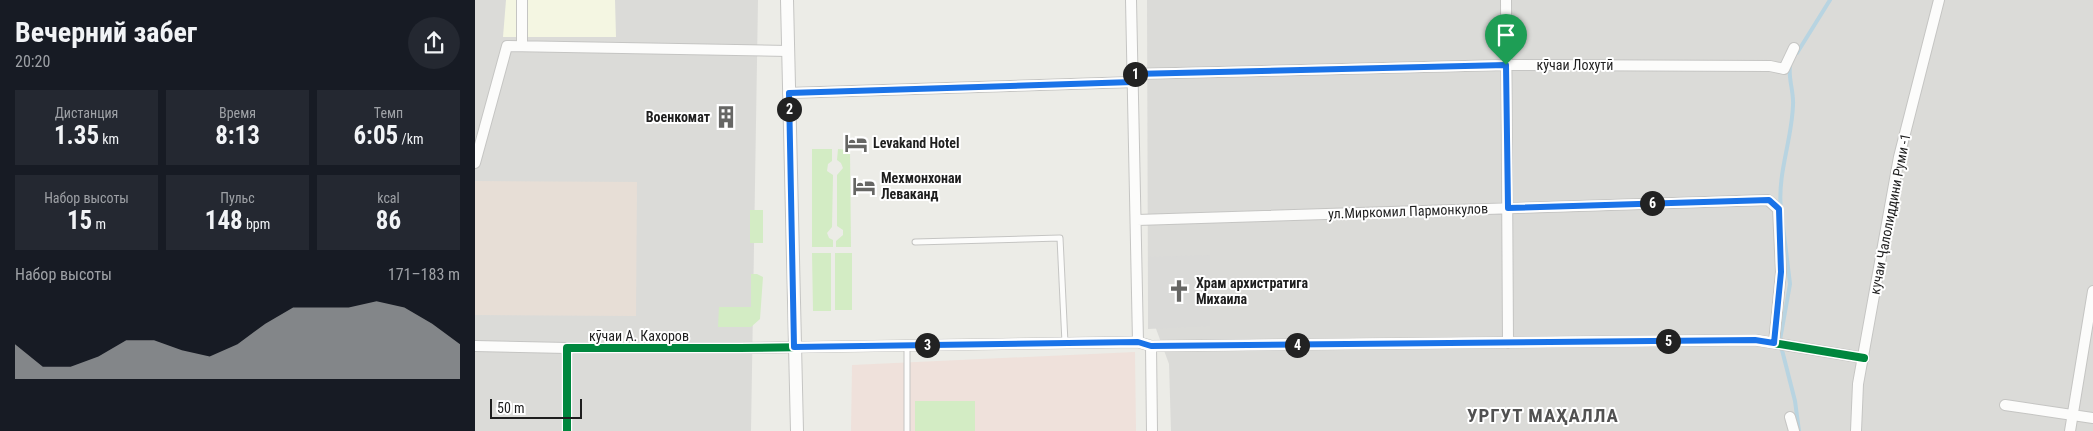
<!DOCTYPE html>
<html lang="ru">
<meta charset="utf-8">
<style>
body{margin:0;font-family:"Roboto Condensed",sans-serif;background:#242831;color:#f1f3f6;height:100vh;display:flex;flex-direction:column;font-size:19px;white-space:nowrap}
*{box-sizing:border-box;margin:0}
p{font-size:16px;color:#9ea1a6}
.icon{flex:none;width:28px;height:28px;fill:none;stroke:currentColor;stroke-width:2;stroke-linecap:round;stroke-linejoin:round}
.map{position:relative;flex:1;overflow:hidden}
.drawer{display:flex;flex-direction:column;background:#171b24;width:475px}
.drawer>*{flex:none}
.scale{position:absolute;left:15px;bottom:12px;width:92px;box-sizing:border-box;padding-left:5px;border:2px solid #1e1e1e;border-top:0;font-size:14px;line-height:18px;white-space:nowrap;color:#1e1e1e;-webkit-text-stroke:4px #fff;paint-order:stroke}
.pin{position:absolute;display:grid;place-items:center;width:42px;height:42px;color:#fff;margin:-51px -21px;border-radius:50% 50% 50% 0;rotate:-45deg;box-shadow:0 0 5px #0007}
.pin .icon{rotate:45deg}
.km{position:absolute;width:25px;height:25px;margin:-12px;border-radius:50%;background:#222;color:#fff;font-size:14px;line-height:25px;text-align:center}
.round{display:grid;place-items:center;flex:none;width:52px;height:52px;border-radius:26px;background:#242831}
.summary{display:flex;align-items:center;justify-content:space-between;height:85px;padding:0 15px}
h1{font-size:28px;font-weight:700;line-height:38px}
.stats{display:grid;grid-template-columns:repeat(3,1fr);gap:8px;height:85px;padding:5px 15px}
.stats div{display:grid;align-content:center;border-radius:0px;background:#242831;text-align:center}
.stats b{font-size:25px;font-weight:700}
.stats small{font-size:14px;font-weight:400}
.stats p{font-size:14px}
.chart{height:140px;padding:10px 15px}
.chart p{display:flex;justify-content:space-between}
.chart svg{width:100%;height:90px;margin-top:5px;fill:#b2b4b4;opacity:.7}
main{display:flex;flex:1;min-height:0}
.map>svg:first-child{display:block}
.residential{fill:#dbdbd8}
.commercial{fill:#efe1db}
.education{fill:#f4f6e2}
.religious{fill:#dadad8}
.military{fill:#e7ded6}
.grass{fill:#d3ecc4}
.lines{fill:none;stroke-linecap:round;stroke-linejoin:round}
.stream{stroke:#b8d4e1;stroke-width:4}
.service-casing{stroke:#c5c5c3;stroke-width:7}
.minor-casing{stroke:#c5c5c3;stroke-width:12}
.tertiary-casing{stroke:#c5c5c3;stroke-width:14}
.service{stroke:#fcfcfb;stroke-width:5}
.minor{stroke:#fcfcfb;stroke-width:10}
.tertiary{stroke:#fcfcfb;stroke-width:12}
.cycleway-casing{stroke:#fff;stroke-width:11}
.cycleway{stroke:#00873e;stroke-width:8}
.route-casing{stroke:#fff;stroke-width:10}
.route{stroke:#1a73e8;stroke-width:6}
.labels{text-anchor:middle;stroke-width:4;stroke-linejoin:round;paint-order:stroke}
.street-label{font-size:14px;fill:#1e1e1e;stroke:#fff}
.poi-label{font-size:14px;font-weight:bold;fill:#1e1e1e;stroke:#fff;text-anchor:start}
.district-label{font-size:19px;font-weight:bold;letter-spacing:1px;fill:#515151;stroke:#fff}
</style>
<main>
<section class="drawer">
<div class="summary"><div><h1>Вечерний забег</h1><p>20:20</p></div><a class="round"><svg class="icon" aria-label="share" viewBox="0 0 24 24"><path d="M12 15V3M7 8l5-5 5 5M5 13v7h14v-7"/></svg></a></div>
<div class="stats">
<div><p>Дистанция</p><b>1.35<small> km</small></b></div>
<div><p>Время</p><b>8:13</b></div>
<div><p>Темп</p><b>6:05<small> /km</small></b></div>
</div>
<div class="stats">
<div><p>Набор высоты</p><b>15<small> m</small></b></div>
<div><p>Пульс</p><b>148<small> bpm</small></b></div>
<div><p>kcal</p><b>86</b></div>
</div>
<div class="chart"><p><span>Набор высоты</span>171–183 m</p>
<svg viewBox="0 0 160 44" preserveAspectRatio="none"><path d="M0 44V27L10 38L20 38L30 33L40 25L50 25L60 30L70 33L80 27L90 17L100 9L110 9L120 9L130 6L140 9L150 17L160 27V44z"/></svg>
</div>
</section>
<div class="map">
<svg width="1618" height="431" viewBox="0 0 1618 431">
<rect width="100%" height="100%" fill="#ecece7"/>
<path class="residential" d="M0,0H283L276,431H0Z
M672,0H1618V431H696L694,364L673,307Z"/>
<path class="commercial" d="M660,352L661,431H376L377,365Z"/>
<path class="education" d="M31,0H140L141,37H28Z"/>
<path class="religious" d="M735,255V326L673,329V257Z"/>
<path class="military" d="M0,181L162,182L161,316L0,315Z"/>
<path class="grass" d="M337,149H357V161L353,164L352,171L358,175L357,227L352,233L354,238L358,240V247H337Z
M363,149L375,150L376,247H361V241L368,235V230L362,226V175L368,168L366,163L362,160Z
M275,210H288V243H275Z
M337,253H356V311H338Z
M360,253H377V310H360Z
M276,274H282L288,277L285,319L276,327H243L244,307H276Z
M440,401H500V431H440Z"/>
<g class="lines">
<path class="stream" d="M1322,53L1355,0
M1306,210C1302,174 1317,140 1318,105C1319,92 1313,78 1315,66
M1305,340L1315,284L1308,226
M1307,350L1320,401L1324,431"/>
<defs>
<path id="service" d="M440,242L585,238L590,343
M432,346V431"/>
<path id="minor" d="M47,0V46
M656,0L663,342
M1031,0L1033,343
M658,74L1031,65L1295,66L1309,69L1319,48
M313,93L659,82
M0,163L32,46L313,51
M662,220L1293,200L1303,209L1306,272L1299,343
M0,346L92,348
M676,346L677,431
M1530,405L1618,418
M1315,417L1319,431
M92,431V348H265L663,342L676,346L1280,340L1389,358
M1381,431L1383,384L1424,157L1464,0
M1595,431L1618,291"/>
<path id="tertiary" d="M312,0L322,431"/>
</defs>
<use href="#service" class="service-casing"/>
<use href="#minor" class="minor-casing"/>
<use href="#tertiary" class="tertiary-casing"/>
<use href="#service" class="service"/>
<use href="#minor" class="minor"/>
<use href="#tertiary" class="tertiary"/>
<defs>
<path id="cycleway" d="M92,431V348H265L663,342L676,346L1280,340L1389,358"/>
</defs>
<use href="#cycleway" class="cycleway-casing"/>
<use href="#cycleway" class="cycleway"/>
</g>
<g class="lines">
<defs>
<path id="route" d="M1031,65L1033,208L1294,200L1304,209L1306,272L1299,343L1280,340L676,346L663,342L319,347L314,93L658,82V74Z"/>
</defs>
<use href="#route" class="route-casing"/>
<use href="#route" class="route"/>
</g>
<defs>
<symbol id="building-bare" viewBox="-9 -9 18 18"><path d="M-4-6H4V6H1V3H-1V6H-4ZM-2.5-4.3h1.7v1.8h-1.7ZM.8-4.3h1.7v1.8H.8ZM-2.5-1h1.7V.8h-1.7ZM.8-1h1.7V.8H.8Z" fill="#666664" stroke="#fff" stroke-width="2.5" paint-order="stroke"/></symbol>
<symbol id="hotel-bare" viewBox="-9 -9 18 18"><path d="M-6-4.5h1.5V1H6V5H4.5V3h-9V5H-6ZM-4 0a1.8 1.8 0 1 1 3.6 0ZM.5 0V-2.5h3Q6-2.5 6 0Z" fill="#666664" stroke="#fff" stroke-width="2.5" paint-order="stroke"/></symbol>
<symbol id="church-bare" viewBox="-9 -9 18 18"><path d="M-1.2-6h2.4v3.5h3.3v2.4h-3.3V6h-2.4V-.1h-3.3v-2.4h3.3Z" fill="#666664" stroke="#fff" stroke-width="2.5" paint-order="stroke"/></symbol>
</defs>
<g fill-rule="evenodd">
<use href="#building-bare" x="235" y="101" width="32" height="32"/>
<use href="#hotel-bare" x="365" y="127" width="32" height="32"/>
<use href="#hotel-bare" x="373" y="170" width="32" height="32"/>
<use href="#church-bare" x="688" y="275" width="32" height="32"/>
</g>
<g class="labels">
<g class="street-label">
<text x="1100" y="70">кӯчаи Лохутӣ</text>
<text transform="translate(933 211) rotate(-2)" y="5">ул.Миркомил Пармонкулов</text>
<text transform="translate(1415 214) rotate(-79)" y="5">кучаи Ҷалолиддини Руми -1</text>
<text x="164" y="341">кӯчаи А. Кахоров</text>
</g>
<g class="poi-label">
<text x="235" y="122" text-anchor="end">Военкомат</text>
<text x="398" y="148">Levakand Hotel</text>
<text x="406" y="183">Мехмонхонаи<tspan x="406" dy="16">Леваканд</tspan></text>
<text x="721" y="288">Храм архистратига<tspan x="721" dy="16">Михаила</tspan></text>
</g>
<g class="district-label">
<text x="1068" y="422">УРГУТ МАҲАЛЛА</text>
</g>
</g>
</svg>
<div class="scale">50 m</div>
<div class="pin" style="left:1031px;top:65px;background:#1e9e55"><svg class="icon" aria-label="arrive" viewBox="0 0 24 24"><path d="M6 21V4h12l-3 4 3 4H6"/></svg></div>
<b class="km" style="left:660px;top:74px">1</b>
<b class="km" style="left:314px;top:109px">2</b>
<b class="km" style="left:452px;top:345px">3</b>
<b class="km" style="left:822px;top:345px">4</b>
<b class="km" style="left:1193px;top:341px">5</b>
<b class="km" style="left:1177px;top:203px">6</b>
</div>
</main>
